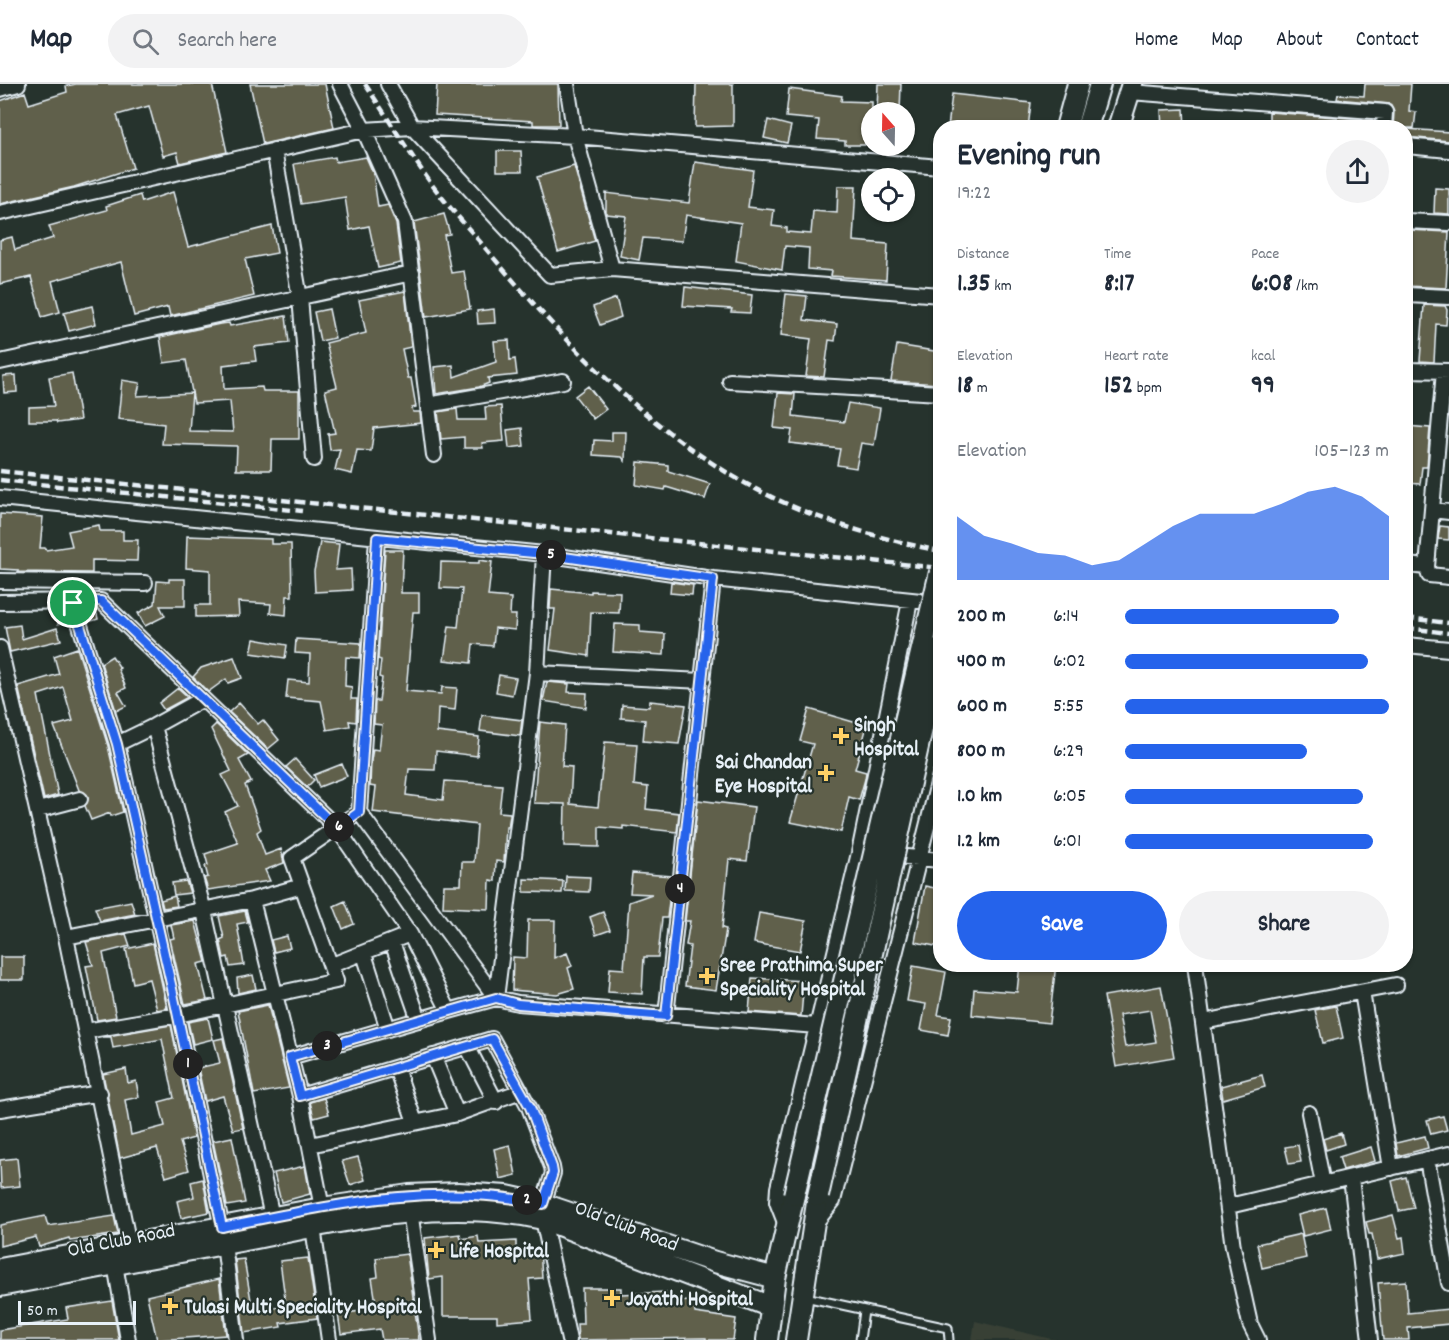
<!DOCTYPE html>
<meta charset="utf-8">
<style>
body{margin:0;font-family:Dekko,sans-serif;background:#f2f2f3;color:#1f2937;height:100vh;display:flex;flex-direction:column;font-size:22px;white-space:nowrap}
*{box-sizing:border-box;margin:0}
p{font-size:20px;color:#747a83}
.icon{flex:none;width:33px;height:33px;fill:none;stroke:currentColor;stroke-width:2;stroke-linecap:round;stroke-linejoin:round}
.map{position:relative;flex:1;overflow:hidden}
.drawer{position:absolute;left:933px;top:36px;width:480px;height:852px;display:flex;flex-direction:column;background:#fff;border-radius:24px;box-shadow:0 2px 4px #0004}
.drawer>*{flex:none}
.needle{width:39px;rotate:340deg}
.controls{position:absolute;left:861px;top:18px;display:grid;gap:12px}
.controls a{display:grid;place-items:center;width:54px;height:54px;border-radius:50%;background:#fff;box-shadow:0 2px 4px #0004;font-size:30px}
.scale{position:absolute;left:18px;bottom:15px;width:118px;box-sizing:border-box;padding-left:6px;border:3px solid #e8f1f8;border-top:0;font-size:16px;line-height:21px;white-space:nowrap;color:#e8f1f8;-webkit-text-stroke:4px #26332d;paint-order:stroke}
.pin{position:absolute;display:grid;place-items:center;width:51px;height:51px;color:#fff;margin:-26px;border:3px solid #fff;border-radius:50%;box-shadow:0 2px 6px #0007}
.km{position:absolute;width:30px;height:30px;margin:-15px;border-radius:50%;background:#222;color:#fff;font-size:16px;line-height:30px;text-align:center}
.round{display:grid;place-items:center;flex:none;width:63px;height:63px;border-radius:32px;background:#f2f2f3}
.summary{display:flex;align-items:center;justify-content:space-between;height:102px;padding:0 24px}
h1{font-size:33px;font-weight:800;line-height:45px}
.figures{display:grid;grid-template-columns:repeat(3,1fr);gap:9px;height:102px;padding:6px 24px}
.figures div{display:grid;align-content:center}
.figures b{font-size:26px;font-weight:800}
.figures small{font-size:16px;font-weight:400}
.figures p{font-size:16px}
.chart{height:168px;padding:12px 24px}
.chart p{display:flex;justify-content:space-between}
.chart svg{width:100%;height:108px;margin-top:6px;fill:#2563eb;opacity:.7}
.cta{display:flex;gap:12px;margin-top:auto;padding:12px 24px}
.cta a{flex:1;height:69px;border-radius:36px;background:#2563eb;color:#fff;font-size:24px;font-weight:800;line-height:69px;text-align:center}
.cta a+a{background:#f2f2f3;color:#1f2937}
ul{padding:0 24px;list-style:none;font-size:20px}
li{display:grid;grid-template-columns:96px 72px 1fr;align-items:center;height:45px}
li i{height:15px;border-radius:8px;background:#2563eb}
header{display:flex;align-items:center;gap:36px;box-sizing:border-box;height:84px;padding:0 30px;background:#fff;border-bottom:2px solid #e0e1e3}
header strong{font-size:28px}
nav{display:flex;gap:33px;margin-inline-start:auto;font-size:21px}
.search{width:420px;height:54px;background:#f2f2f3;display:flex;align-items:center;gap:15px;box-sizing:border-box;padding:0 21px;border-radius:33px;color:#747a83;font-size:22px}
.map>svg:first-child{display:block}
.built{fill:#374036}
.building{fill:#60604b;stroke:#e8f1f8;stroke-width:1.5;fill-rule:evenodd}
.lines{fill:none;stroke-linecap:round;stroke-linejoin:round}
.lane-casing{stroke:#e8f1f8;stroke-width:11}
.street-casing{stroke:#e8f1f8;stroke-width:18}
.secondary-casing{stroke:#e8f1f8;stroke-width:24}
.lane{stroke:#26332d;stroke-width:7}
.street{stroke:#26332d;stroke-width:14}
.secondary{stroke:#26332d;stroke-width:20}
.rail{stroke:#e8f1f8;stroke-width:4.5;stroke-dasharray:9 4.5;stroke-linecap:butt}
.secondary-bridge-casing{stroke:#e8f1f8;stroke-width:24;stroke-linecap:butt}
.secondary-bridge{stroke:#26332d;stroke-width:20}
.route-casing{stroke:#fff;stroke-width:12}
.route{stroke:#2563eb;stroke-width:8}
.poi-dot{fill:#ffd166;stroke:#26332d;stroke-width:2}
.labels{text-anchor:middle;stroke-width:4.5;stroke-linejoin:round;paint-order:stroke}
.poi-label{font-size:21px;font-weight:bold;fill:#e8f1f8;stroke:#26332d;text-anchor:start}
.street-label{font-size:21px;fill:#e8f1f8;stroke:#26332d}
</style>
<header>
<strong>Map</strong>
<div class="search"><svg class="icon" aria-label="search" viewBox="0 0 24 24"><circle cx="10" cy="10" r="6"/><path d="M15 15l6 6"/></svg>Search here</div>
<nav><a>Home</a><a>Map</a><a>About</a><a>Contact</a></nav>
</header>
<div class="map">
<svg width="1449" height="1256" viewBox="0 0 1449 1256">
<rect width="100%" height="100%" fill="#26332d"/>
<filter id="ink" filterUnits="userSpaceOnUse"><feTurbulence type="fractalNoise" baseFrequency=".0167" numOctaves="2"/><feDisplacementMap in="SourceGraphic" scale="12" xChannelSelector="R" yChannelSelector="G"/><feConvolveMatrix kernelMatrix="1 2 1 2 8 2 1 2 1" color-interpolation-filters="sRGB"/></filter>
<g filter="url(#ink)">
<path class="built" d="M975,1237L1056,1256H972Z"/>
<path class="building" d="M76,0H212L227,68L180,79L177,68L163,72L149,22L117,31L133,84L74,103L0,120V17L25,8L29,20L67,8L66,2Z
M250,0H325L334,44L263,60Z
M437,0H558L559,41H533V37L435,31Z
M696,0H733V42L695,43Z
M878,0H901L900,28H877Z
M1365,0H1411L1409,27L1416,28L1414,44H1393L1394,28L1390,20L1337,15L1338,10L1364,12Z
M789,5L842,12L841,17L872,18V36H866L865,61H845V57L817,55L819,36L786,33Z
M952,10L1031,19L1028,44H948Z
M1184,25L1185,44H1162L1161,26Z
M1269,28L1375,36V44H1269Z
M768,36L791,42L787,59L764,54Z
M1406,45L1449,48V57L1406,53Z
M497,67H521L522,87H497Z
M335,73L336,78L366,73L373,89L378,123L388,121L396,140L401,179L378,184L369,142L350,146L345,113L301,120L294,80Z
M695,78L753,86L748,123L774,126L772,142L787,144V148L811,150L813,127L837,129L838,102H856L853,157L888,160L886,196L831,192L832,187L808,185L809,164L785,162L782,186L736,177L741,139L686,131L682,157L643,154L639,176L620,172L626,132L606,130V109L689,119Z
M574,82L595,157L558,168L537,93Z
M1435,104L1449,105V130L1434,129Z
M173,108L188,163L272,142L277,169L245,175L254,212L170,232L168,223L134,232L121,178L52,197L60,228L42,233L31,193L0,200V156L12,153L15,166L53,154L49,142L107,126L106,122L140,111L142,118Z
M444,130L450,150L444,151L451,189L464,187L470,225L426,233L414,138Z
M1408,146L1449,148L1446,204L1406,202Z
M685,203L752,211L750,229L731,228L732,225L683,222Z
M405,207L411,263L402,265L408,294H411L416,323L412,324L413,328H420L421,339L374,344L371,367L357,366L352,390L335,386L340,365L330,366L328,350L335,349L325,306L337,303L326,259L366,249L359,216Z
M786,210L807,212L804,236L837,240L835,257L829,256L824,293L806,292L811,255L781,251Z
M616,214L621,233L600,241L593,223Z
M1424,221L1445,222L1447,226L1446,241L1436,240L1434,278L1420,277Z
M92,222L96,240L69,247L64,229Z
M329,225L335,254L320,257L314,228Z
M494,225L495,239L478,240L477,227Z
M286,232L289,259L254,263L256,277L223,281L224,305L262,303L263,307H299V355H272L271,386H236L237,362L162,360L164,340L118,335L122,296L140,299L137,312L192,309L189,347L233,348L230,317L194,319L186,276L164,279L160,253L220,240L229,239L230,242Z
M509,256L510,276L515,275L517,291L488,294L489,299L479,303L436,310L434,283L453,281L454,293L496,278L494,257Z
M897,261L940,268V300L891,297Z
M72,289L80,336L57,339L56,337H29V323L54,322L49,293Z
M16,291L17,308L4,309L3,292Z
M588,302L606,325L593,335L575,312Z
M778,309L795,310L793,332L844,338L848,319L880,324L874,361L861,359L856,384L837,381L840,365L790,359L792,346L774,344Z
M501,322L504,357L482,359L483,364H464V353L441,355L438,328L457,325L458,336H486L485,323Z
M1406,342L1430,344L1427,383H1422L1420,400L1406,399Z
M522,344L524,362L509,364L507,346Z
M612,348H626L625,377L622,373L593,371L594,356L612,357Z
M638,378L668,381V387L710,400L705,415L666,403L665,406L636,401Z
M0,430L43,433L40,464H45L46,466L72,462L68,447L99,441L100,447H123V456H138L137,477L92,476V489L18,488V486L0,485Z
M1440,442L1449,443V456L1438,455Z
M187,452L271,455V460H291L292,512H287L286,531L270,529L271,520L238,518L239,532L196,533V521H210V486L186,484Z
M320,458L339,460L336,486L351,485L352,506L315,508L314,487Z
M385,466H403L401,509H419V528H413L406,607L441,610L442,603L457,604L455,626L438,624L437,648L479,653L477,672L436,667L435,686L409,685L406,711L443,716L445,697L502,701L499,728L510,729V732L508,743H506L504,778L496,777L495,797L490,796L489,825L443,823L444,801H461L462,778H474L477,741L373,728L376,703L370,702L371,676L373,665L379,666L382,641L374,640L375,617H379L382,594L379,593L381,576L378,575Z
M479,476L492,478L488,512L511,514L510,531H516L515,546L495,544L493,562L473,560L471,579L444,576L449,542L458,543L462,505L440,504L441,478L479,479Z
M169,495H185V522H160L165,532L145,542L138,529L155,520L157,497L169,498Z
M671,498L693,501L692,511L670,509Z
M551,505L591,509V507L620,508L619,529L591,528L589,572L550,566L555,525H550Z
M66,526L70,538L58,540L56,527Z
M85,526H96L98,535L88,538Z
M615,540L640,541V548L665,550L664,571L613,568Z
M20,541L22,555L57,544L61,556L10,568L5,543Z
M254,555L287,561L285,574L251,569Z
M296,555L361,559L360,574L346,573L345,602L352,603L351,615H357L356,638L349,637L350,642L327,646L321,617L286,614L288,596L309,598L310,570L295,569Z
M77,564L108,662L123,728L111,732L110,729L91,736L85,722L88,712L79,706L54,642L73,637L63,603L38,611L58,711L44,715L18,602L59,590L54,572Z
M112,572L120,584L118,585L126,604L118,608L126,622L116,627L101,579Z
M234,573L242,594L228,599L226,595L208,608L193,593L201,584Z
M499,591L516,594L512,611L496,608Z
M547,598L569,600L568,608L587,609L586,624L543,617Z
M178,604L188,613L164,626L159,619Z
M650,617L686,621L679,660L643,657L645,636L621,634L622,621L649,623Z
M239,619L258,640L263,636L279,656L268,665L229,628Z
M809,625L867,642L855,685L866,688L865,695L859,716L849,713L841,748L790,738L813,660L800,657Z
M482,631L522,636L520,652L480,647Z
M540,638L565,641L562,682L572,683L570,720L598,723L605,658L637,660L634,701L648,703L646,725L679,729L677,748L623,742V745L599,743V763L564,762L565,720L534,719Z
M216,640L248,671L239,676L251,698L245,701L261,745L257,748L265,771L281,765L284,779L265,786L270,797L208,806L204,794L208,793L205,782L208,781L205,770L238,759L225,728L238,722L222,691L231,687L211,645Z
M295,675L314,696L307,703L286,683Z
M342,680L347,692L319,703L314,691Z
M698,716L754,723L747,777L729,775L722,844L726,845L716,906L685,902L690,862L686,861L690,837H685Z
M632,789L672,792L667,834H662L658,873H644L642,910L608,908L610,884L624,885L629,818L652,810L630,809Z
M566,792L590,793L589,808L565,807Z
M524,795L563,797L562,809L524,808Z
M186,797L190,809L174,811L172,799Z
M925,802L940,805V863L915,858Z
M175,812L177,822L163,824L161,816Z
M131,817L135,830L100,837L95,824Z
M345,817L354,840L343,845L334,822Z
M245,827L248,838L237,840L244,881L230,883L228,873L224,874L220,856L224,854L219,832Z
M603,828L610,846L596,851L590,833Z
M759,829L806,837L800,867L754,859Z
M528,836H555L554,874L567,869L572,882L568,884L574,905L557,910L512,906L513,873L527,874Z
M195,837L206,878L198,880L207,916L185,920L170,855L174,854L171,841Z
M126,850L130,862L103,869L116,933L97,936L86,882L93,881L86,858Z
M287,852L290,864L274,868L271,856Z
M153,859L167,924L157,926L149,895L133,899L126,865Z
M0,873H24V896H0Z
M1020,880H1056L1049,939L972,931L974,905L1017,908Z
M913,882L946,888L938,931L951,933L948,951L921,946L926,920L907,917Z
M253,891L256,905L238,909L237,894Z
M752,894L804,897L801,932L749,928Z
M1161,902L1174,973L1116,983L1104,912ZM1150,926L1156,958L1125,963L1119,931Z
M268,921L289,1004L254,1010L238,927Z
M1336,922L1343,954L1323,959L1315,926Z
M208,934L213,955L193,960L188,938Z
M171,941L194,1054L180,1058L189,1086L166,1093L157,1064L120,1074L103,990L126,985L128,999L136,997L139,1013L125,1016L131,1051L165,1042L159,1018L174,1014L162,955L113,964L111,953H102Z
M223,954L243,1044L233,1046L223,1012L205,1017L198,984L220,979L214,956Z
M1262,991L1265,1003L1223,1015L1221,1002Z
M324,1014L329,1030L314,1034L310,1018Z
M1443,1032L1447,1046L1431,1050L1427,1036Z
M1341,1049L1344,1060L1326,1066L1323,1055Z
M1425,1052L1428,1064L1398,1072L1396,1059Z
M232,1053L245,1119L227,1122L213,1057Z
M510,1061L516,1091L500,1095L494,1065Z
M1298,1061L1301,1078L1289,1080L1285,1063Z
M1371,1063L1375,1077L1343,1086L1339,1073Z
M358,1073L365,1096L350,1101L342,1077Z
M17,1074L20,1102L1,1104L0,1076Z
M305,1082L310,1110L281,1118L274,1089Z
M1406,1093L1414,1124L1399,1127L1392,1097Z
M203,1095L209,1128L181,1134L177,1117L194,1113L191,1098Z
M1326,1124L1331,1145L1303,1152L1298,1131Z
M1393,1131L1399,1154L1403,1153L1405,1169L1377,1175L1372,1150H1369L1366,1138Z
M45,1132L48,1142L114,1132L118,1150L70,1157L69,1154L39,1163L36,1153L0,1162V1141Z
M460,1150L461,1155L478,1152L479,1159L516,1157V1166L540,1165L542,1194L529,1195L532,1235L497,1238V1232H443V1193L429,1195L425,1154Z
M1301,1150L1306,1174L1262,1184L1257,1160Z
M407,1170L419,1256H382L380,1245L341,1250L338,1230L377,1225L372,1194L378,1193L376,1174Z
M308,1174L317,1234L280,1239L281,1243L244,1249L235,1176L244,1175L253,1228L286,1222L280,1177Z
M219,1195L226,1251L157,1256L147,1212Z
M1406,1197L1408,1229L1449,1225V1240L1408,1244L1409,1256H1383L1378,1199Z
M582,1204H621V1210L666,1208L667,1218L694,1217L695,1229L736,1235L733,1256H706V1254L578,1256L577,1240H583Z
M112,1217L119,1256H0V1246L68,1235L66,1224Z"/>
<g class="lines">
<defs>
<path id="lane" d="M805,1213L948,1244L949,1256
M860,1256L864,1227"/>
<path id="street" d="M340,0L364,46L405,138L434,371
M388,0L412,43L550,191L612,185L940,211
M567,0L575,52L612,185
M0,5L18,0
M1130,8L1385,28L1384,44
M1406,62L1449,66
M274,66L300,214L314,375
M0,129L364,46L412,43L575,52L940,83
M1406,137L1449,139
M1406,211L1449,213
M0,278L412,189
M1406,286L1449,287
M1444,287L1427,483L1429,491L1449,493
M730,297L940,309
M428,321L563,297
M0,414L544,470L713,495L940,519
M1432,426L1449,428
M377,454L359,728L496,914L518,919L817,942
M1406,481L1427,483
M0,497L145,499
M0,518L101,517L337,744L410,850L449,927L290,973
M73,519L117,660L173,909L222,1144L236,1256
M1406,561L1449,565
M0,564L66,853L129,1161
M537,589L703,597
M154,642L203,615
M117,660L154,642L204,827L272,1133
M38,726L80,715
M885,771L940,776
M302,802L252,816L300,1012L322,1124
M66,853L252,816
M392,858L419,936
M364,870L388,945
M1195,880L1233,1163L1250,1240L1258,1256
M332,881L410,850
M1362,908L1391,1084
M449,927L496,914L537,589L544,470
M666,932L713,495
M1203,938L1396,901
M86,947L178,931L336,897L292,774L359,728
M467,962L496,1018
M433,972L457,1030
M396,984L415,1038
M300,1012L492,955L529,1023L552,1083L553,1089L543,1120
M0,1025L100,1009
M1309,1029L1323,1100
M310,1061L457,1030L521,1007
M1427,1075L1449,1199
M1351,1094L1370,1256
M1229,1122L1449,1070
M410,1127L429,1256
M543,1135L569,1256
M786,1141L777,1118L778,1104L859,769L910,517
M813,1142L833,1117L940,691
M313,1143L329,1256
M115,1180L128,1256"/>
<path id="secondary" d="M1066,44L1078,0
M1087,44L1100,0
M1118,44L1132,0
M0,1185L322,1124L409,1111L459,1109L507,1112L543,1120L715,1178L775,1194
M0,1202C84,1186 167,1170 251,1155C347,1136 445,1113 543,1135L771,1223
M767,1256L775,1194L794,1111
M796,1256L818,1112"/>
</defs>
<use href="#lane" class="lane-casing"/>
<use href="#street" class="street-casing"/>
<use href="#secondary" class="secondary-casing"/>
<use href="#lane" class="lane"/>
<use href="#street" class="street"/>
<use href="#secondary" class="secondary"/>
<path class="rail" d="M365,0C388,34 409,69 433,102C451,126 473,149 492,172C567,260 649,347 752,403C810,434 876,454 940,467
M0,387L940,484
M0,396L302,427
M1406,534L1449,539
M1406,544L1449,549"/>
<defs>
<path id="secondary-bridge" d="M794,1111L940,488
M818,1112L940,564"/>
</defs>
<use href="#secondary-bridge" class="secondary-bridge-casing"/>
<use href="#secondary-bridge" class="secondary-bridge"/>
</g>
</g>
<g class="lines" filter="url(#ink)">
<defs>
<path id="route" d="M377,454L544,470L713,495L666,932L518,920L496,914L290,973L300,1012L492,955L530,1023L552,1083L553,1089L543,1120C435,1096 328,1122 222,1143L173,909L117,660L73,519L101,517L337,744L359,728Z"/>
</defs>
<use href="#route" class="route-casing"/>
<use href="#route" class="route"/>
</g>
<g class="poi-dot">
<path d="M838 643h6v6h6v6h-6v6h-6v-6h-6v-6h6z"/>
<path d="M823 680h6v6h6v6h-6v6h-6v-6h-6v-6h6z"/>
<path d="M704 883h6v6h6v6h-6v6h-6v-6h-6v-6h6z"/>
<path d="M433 1157h6v6h6v6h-6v6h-6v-6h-6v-6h6z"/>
<path d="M609 1205h6v6h6v6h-6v6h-6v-6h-6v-6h6z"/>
<path d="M167 1213h6v6h6v6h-6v6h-6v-6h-6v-6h6z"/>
</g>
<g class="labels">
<g class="poi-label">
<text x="854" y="647">Singh<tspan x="854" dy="24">Hospital</tspan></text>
<text x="812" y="684" text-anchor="end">Sai Chandan<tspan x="812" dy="24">Eye Hospital</tspan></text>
<text x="720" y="887">Sree Prathima Super<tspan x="720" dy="24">Speciality Hospital</tspan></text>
<text x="450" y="1173">Life Hospital</text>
<text x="626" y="1221">Jayathi Hospital</text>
<text x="184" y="1229">Tulasi Multi Speciality Hospital</text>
</g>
<g class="street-label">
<text transform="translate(627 1141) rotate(21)" y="7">Old Club Road</text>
<text transform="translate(121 1155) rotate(-11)" y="7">Old Club Road</text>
</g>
</g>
</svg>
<div class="controls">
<a><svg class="needle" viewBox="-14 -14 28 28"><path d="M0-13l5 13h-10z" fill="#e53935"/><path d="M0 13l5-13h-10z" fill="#747a83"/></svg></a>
<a><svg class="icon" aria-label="locate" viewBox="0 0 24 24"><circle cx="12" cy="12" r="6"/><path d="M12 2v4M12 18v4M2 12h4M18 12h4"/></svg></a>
</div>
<div class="scale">50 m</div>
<div class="pin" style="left:73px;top:519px;background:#1e9e55"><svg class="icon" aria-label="arrive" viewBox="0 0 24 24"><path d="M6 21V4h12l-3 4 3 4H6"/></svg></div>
<b class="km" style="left:188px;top:980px">1</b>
<b class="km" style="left:527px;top:1116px">2</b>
<b class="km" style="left:327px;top:962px">3</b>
<b class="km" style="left:680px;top:805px">4</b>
<b class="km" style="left:551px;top:471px">5</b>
<b class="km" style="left:339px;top:743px">6</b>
<section class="drawer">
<div class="summary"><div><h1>Evening run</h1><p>19:22</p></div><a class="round"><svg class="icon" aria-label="share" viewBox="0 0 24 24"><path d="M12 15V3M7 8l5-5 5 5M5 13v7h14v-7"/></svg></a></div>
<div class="figures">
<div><p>Distance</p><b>1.35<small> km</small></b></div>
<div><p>Time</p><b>8:17</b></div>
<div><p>Pace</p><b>6:08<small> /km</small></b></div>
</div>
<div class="figures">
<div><p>Elevation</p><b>18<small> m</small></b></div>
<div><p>Heart rate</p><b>152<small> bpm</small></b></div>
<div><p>kcal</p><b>99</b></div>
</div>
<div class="chart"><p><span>Elevation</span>105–123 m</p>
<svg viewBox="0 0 160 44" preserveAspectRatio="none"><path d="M0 44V18L10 26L20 29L30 33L40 34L50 38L60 36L70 29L80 22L90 17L100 17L110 17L120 13L130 8L140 6L150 10L160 18V44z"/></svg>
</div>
<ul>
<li><b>200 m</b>6:14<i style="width:81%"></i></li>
<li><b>400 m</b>6:02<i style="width:92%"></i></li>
<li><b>600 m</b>5:55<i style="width:100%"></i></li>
<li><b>800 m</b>6:29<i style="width:69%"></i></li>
<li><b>1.0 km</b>6:05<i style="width:90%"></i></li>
<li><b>1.2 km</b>6:01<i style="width:94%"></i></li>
</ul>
<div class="cta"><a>Save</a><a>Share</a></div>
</section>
</div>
